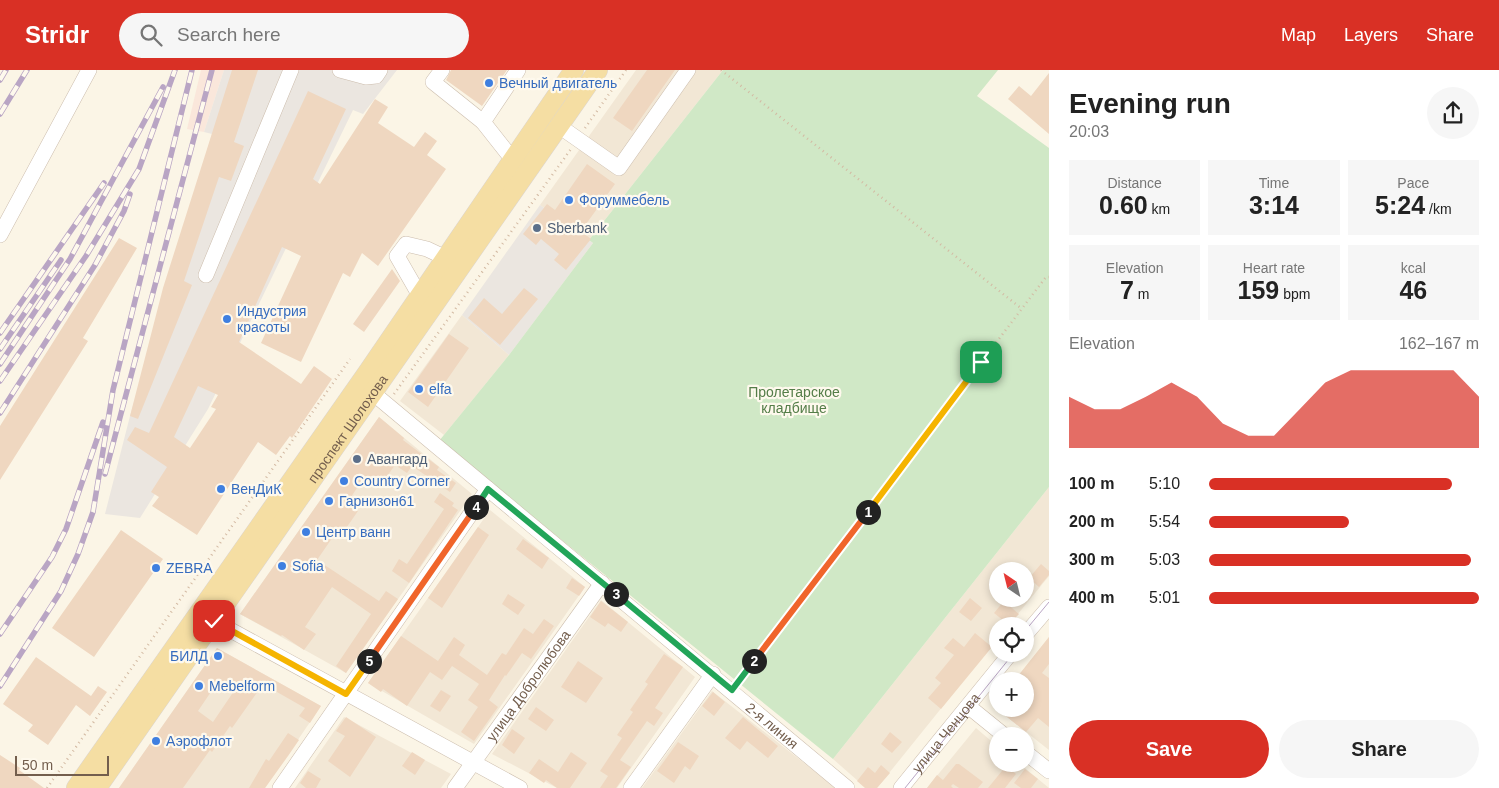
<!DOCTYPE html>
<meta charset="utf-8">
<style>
body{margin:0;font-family:Arial,sans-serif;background:#f6f6f6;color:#222;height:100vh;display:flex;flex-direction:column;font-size:19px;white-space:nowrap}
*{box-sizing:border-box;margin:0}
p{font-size:16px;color:#767676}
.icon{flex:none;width:28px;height:28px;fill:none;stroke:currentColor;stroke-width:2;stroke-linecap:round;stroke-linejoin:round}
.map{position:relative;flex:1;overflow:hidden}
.panel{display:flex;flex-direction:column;background:#fff;width:450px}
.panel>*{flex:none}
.needle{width:32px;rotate:325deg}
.buttons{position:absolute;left:989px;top:492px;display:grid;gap:10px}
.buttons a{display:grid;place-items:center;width:45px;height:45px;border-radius:50%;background:#fff;box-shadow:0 2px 8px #0003;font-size:25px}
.scale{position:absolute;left:15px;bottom:12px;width:94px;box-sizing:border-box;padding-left:5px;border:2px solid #735e4d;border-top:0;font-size:14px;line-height:18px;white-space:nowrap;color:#735e4d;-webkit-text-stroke:4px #fef9ed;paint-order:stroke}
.pin{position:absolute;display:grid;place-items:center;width:42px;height:42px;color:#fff;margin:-21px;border-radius:10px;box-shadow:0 2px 8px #0006}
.km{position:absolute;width:25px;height:25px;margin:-12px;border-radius:50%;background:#222;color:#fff;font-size:14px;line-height:25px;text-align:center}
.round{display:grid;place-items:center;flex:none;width:52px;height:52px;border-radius:26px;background:#f6f6f6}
.overview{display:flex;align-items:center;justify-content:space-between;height:85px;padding:0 20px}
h1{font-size:28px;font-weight:700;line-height:38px}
.figures{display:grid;grid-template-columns:repeat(3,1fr);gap:8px;height:85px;padding:5px 20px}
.figures div{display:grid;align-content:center;border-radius:0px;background:#f6f6f6;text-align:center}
.figures b{font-size:25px;font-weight:700}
.figures small{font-size:14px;font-weight:400}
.figures p{font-size:14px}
.chart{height:140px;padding:10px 20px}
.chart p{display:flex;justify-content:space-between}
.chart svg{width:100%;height:90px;margin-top:5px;fill:#d93025;opacity:.7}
.button{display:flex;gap:10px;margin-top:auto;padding:10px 20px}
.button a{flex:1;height:58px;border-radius:30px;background:#d93025;color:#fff;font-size:20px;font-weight:700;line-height:58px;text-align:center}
.button a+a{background:#f6f6f6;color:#222}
ul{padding:0 20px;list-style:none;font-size:16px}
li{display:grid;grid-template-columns:80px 60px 1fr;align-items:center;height:38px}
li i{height:12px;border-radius:6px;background:#d93025}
header{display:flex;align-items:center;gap:30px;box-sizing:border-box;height:70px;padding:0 25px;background:#d93025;color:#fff}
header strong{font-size:24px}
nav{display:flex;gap:28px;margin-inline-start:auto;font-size:18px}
.search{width:350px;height:45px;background:#f6f6f6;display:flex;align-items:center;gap:12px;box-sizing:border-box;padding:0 18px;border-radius:28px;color:#767676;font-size:19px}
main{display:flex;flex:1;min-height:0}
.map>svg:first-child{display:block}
.residential{fill:#f2e7d5;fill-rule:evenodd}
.commercial{fill:#fae7db}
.industrial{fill:#ebe6e0}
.green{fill:#d0e8c6}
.building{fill:#efd7c0;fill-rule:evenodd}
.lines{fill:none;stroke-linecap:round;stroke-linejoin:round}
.minor-casing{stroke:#ccbdad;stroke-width:16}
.major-casing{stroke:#dbd5d1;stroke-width:20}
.path{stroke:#d3baa3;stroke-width:2.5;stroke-dasharray:1 4;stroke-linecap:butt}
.minor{stroke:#fff;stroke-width:15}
.major{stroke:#f5dea3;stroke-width:19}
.tram{stroke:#b9a5c4;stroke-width:1}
.rail-casing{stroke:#b9a5c4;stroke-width:5.5}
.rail{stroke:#fef9ed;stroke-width:4;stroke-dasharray:11;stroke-linecap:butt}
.split-1-casing{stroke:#fff;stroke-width:10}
.split-2-casing{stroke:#fff;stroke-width:10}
.split-3-casing{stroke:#fff;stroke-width:10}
.split-4-casing{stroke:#fff;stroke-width:10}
.split-5-casing{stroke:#fff;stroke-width:10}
.split-6-casing{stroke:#fff;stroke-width:10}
.split-1{stroke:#f5b400;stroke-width:6}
.split-2{stroke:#f0652b;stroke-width:6}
.split-3{stroke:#22a559;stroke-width:6}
.split-4{stroke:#22a559;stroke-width:6}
.split-5{stroke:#f0652b;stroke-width:6}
.split-6{stroke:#f5b400;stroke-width:6}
.shop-dot{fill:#3f7fe0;stroke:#fef9ed;stroke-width:2}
.service-dot{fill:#5c6f8a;stroke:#fef9ed;stroke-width:2}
.labels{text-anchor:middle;stroke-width:4.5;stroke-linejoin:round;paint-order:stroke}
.shop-label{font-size:14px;fill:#366cbe;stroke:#fef9ed;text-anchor:start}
.service-label{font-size:14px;fill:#4e5e75;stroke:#fef9ed;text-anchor:start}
.park-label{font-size:14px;fill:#547d48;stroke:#fef9ed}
.street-label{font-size:14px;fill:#735e4d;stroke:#fef9ed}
</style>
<header>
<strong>Stridr</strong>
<div class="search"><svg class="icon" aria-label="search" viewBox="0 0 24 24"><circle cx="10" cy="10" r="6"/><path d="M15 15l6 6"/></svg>Search here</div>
<nav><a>Map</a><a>Layers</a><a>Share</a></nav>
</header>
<main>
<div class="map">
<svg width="1049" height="718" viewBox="0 0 1049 718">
<rect width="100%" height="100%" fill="#fbf5e6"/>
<path class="residential" d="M636,0H723L589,170L540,135Z
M462,245L509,285L444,365L400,331Z
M379,347L472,424L346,603L240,544Z
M1049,417V506L1008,556H998L997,569L877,718H866L833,689ZM998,501H1025V529H998Z
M490,440L585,517L474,674L368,613Z
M601,530L695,607L617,718H557L492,684Z
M1049,567V680L993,636L997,631L998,639H1025V611H1014Z
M217,578L321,636L265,718H119Z
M712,621L836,718H642Z
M344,647L451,704L441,718H295Z
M976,658L997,676L998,694H1020L1049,718H927Z"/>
<path class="commercial" d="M201,0H224L204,62L187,59Z"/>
<path class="industrial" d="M224,0H397L363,44L353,40L208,339L140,448L105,444L130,346L212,64L204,62Z
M540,135L593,173L509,285L462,245Z"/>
<path class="green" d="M723,0H998L977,26L1049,78V417L833,689L439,371L509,285L593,173L589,170Z"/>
<path class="building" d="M232,0H258L234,72L244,76L231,111L219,107L184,211L192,215L138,349L130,346L163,218Z
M451,0H507L482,36L446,10Z
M647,0H675L632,61L613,48Z
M1049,3V64L1008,29L1019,16L1031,26Z
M308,21L346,39L313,109L320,114L375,29L388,37L378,53L414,77L425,62L437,71L427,85L446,99L378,196L362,183L350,207L343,203L301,292L261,273L301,186L282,177L239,272L301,314L314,296L332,309L292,368L290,366L276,385L258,372L197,465L152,436L159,427L151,422L167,397L127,370L135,357L149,363ZM198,316L218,325L211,337L216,339L190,378L174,367Z
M587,94L615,114L581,161L591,169L566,200L554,190L559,184L541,169L536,175L523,164L547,134L555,140Z
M119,168L137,178L83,268L88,271L0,410V356Z
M392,199L400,211L364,262L353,254Z
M524,218L538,229L500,275L468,248L484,228L502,244Z
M449,264L469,278L428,337L408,322Z
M379,347L404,368L403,370L439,397L437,400L456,413L450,422L412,396L407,403L395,395L378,419L363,409L347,433L358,441L342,464L337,461L317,490L379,531L386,521L398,529L346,603L336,596L371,544L332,517L305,557L316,564L304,580L282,565L281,566L240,544Z
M440,423L454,433L452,436L458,440L409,513L392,501L399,489L407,494L444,439L434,432Z
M478,457L489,465L442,538L428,528Z
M121,460L163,489L94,587L52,558Z
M523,469L549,488L542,499L516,479Z
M1041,494L1049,501V505L1039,517L1029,508Z
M572,508L585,517L579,526L566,518Z
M508,524L525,535L518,545L502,534Z
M970,528L982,538L971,551L959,542Z
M601,531L628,552L621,562L608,553L605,557L590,547Z
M1004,531L1019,544L1009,555L994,543Z
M544,549L554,556L531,589L522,583L506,606L505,605L489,630L498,637L474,671L461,662L478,637L468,630L479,614L452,596L442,610L430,602L407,636L383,619L381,622L368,613L401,566L438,591L454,567L465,575L459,585L487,605L502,583L506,585L524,558L533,564Z
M975,563L992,577L941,639L928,628L941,613L935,608L954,585L944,578L953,568L964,577Z
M1049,567V594L1042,603L1049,608V657L1038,648L1026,662L997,639H1025V611H1014Z
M217,578L321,636L310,653L299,646L305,638L263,614L232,658L230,656L212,682L210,680L183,718H119ZM219,610L234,621L213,652L198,641Z
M664,584L683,597L655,638L663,643L654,656L647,651L620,690L631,697L616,718H600L608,706L600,701L622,668L617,665L633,642L630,640L648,614L645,612Z
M36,587L91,626L98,616L107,622L90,646L76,635L48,675L28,661L33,655L3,634Z
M578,591L603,608L586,633L561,617Z
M441,620L451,626L440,642L430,636Z
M713,622L725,632L714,646L702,636Z
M536,637L554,650L546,661L528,649Z
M346,647L376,667L350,707L328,691L345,666L336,661Z
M743,647L778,676L768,688L747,671L740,680L725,668Z
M512,659L525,668L514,684L502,675Z
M890,662L902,672L892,683L881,674Z
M288,663L299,670L288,686L265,718H249L266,689L269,691Z
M678,672L699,686L690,700L685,696L674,713L657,701Z
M412,682L425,690L415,705L402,696Z
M571,682L587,693L570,718H557L546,710L544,713L529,703L539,689L558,702Z
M0,685L20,698L19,700L44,718H0Z
M956,694H959L983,712L978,718H959L953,714L951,716L953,718H927L937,705L943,710Z
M881,695L890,703L877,718H865L857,711L868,697L875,703Z
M1006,696L1016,704L1005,718H988Z
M1025,699L1038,709L1031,718H1021L1014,713Z
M308,701L321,709L316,718H306L300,713Z"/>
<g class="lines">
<defs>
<g id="minor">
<path d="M340,0L366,7L376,6L380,0"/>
<path d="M442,0L433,12L483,52"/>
<path d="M559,56L619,98L688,0"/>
<path d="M513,90L483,52L518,0"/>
<path d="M0,165L89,0"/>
<path d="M206,205L291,0"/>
<path d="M420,226L397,186L406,174L427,179L446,188"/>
<path id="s1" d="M374,324L847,718"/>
<path d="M214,551L520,718"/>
<path d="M1025,565L1049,537"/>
<path d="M968,636L1005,666"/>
<path d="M1025,682L1049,701"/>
<path d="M280,718L488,419"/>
<path id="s2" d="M455,718L602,513"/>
<path d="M631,718L713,604"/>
<path id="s3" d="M901,718L1010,584"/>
</g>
<g id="major">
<path d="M76,718L367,303L574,0"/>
<path id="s4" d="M97,718L598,0"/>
</g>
</defs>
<use href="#minor" class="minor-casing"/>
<use href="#major" class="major-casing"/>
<path class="path" d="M721,0L1022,239
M585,58L626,0
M394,324L571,79
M739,611L1046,207H1049
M47,718L350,289"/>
<use href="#minor" class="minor"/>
<use href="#major" class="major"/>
<path class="tram" d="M1025,561L1049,532
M905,718L1013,584"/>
<defs>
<path id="rail" d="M0,10L6,0
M0,44L27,0
M0,263L104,113
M0,279L61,190
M0,294L70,189L163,17
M0,311L86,186L139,99L175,0
M0,343L95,195L124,141L130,124
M105,404L212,0
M0,564L52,487L66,459L103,352
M0,616L61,521L78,484L93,442L113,320L192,0"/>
</defs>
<use href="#rail" class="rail-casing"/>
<use href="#rail" class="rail"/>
</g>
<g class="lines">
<defs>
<path id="split-1" d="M868,442L981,292"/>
<path id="split-2" d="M754,591L868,442"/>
<path id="split-3" d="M616,524L732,620L754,591"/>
<path id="split-4" d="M476,437L488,419L616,524"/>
<path id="split-5" d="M369,591L476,437"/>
<path id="split-6" d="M214,551L346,624L369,591"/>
</defs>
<use href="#split-1" class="split-1-casing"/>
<use href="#split-2" class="split-2-casing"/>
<use href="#split-3" class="split-3-casing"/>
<use href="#split-4" class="split-4-casing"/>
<use href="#split-5" class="split-5-casing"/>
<use href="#split-6" class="split-6-casing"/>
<use href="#split-1" class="split-1"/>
<use href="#split-2" class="split-2"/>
<use href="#split-3" class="split-3"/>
<use href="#split-4" class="split-4"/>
<use href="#split-5" class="split-5"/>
<use href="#split-6" class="split-6"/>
</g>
<g class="shop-dot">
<circle cx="489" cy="13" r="5"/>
<circle cx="569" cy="130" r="5"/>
<circle cx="227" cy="249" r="5"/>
<circle cx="419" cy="319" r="5"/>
<circle cx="344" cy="411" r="5"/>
<circle cx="221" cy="419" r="5"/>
<circle cx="329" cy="431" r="5"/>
<circle cx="306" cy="462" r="5"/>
<circle cx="282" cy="496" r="5"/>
<circle cx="156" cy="498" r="5"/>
<circle cx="218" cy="586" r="5"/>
<circle cx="199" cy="616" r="5"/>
<circle cx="156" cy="671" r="5"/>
</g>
<g class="service-dot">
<circle cx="537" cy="158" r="5"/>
<circle cx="357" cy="389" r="5"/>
</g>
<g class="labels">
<g class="shop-label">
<text x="499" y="18">Вечный двигатель</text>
<text x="579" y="135">Форуммебель</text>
<text x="237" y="246">Индустрия<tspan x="237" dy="16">красоты</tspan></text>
<text x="429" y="324">elfa</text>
<text x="354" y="416">Country Corner</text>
<text x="231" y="424">ВенДиК</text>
<text x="339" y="436">Гарнизон61</text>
<text x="316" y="467">Центр ванн</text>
<text x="292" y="501">Sofia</text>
<text x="166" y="503">ZEBRA</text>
<text x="208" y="591" text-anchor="end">БИЛД</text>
<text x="209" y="621">Mebelform</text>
<text x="166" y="676">Аэрофлот</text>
</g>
<g class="service-label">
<text x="547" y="163">Sberbank</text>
<text x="367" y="394">Авангард</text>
</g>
<g class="park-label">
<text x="794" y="327">Пролетарское<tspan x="794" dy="16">кладбище</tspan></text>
</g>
<g class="street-label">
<text dy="5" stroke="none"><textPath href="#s4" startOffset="438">проспект Шолохова</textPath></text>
<text dy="5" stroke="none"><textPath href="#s2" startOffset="126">улица Добролюбова</textPath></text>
<text dy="5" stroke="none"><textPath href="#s1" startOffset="518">2-я линия</textPath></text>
<text dy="5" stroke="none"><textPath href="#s3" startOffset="71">улица Ченцова</textPath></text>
</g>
</g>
</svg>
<div class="buttons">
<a><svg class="needle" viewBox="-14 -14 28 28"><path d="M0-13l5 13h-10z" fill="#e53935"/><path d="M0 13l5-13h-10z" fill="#767676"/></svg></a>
<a><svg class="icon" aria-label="locate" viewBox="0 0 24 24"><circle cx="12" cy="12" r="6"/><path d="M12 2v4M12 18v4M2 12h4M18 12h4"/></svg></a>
<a>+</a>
<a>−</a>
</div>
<div class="scale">50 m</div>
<div class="pin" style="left:981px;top:292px;background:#1e9e55"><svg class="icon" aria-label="arrive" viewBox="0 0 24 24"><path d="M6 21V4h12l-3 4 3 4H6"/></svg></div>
<div class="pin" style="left:214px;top:551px;background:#d93025"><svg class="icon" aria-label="check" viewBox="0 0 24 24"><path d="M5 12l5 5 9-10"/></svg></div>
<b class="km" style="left:868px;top:442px">1</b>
<b class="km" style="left:754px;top:591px">2</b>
<b class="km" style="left:616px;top:524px">3</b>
<b class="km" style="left:476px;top:437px">4</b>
<b class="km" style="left:369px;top:591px">5</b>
</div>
<section class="panel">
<div class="overview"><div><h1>Evening run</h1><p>20:03</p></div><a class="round"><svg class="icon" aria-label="share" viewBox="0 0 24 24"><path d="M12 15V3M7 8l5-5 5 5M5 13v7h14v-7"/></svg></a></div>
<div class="figures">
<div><p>Distance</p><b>0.60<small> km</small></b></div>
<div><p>Time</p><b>3:14</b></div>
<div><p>Pace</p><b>5:24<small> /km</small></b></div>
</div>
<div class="figures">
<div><p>Elevation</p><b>7<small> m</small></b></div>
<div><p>Heart rate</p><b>159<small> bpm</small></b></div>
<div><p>kcal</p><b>46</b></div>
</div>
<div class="chart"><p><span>Elevation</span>162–167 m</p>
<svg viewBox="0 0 160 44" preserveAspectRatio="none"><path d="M0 44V19L10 25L20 25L30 19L40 12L50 19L60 32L70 38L80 38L90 25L100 12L110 6L120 6L130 6L140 6L150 6L160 19V44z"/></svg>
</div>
<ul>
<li><b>100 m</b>5:10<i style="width:90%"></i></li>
<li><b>200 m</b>5:54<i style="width:52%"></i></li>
<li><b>300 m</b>5:03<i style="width:97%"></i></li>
<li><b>400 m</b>5:01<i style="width:100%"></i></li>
</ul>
<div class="button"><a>Save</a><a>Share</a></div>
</section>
</main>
